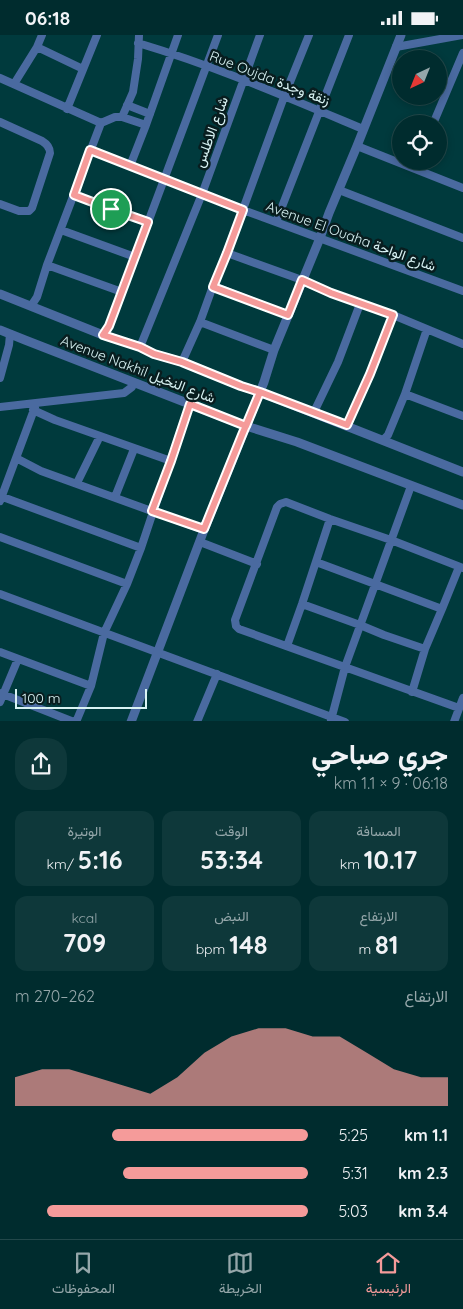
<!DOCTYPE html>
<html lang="ar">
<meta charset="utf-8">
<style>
body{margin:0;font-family:Quicksand,Vazirmatn,sans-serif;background:#0e383a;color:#f1f3f6;direction:rtl;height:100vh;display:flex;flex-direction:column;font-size:19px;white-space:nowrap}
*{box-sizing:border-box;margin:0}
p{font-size:16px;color:#95a7aa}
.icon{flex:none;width:28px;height:28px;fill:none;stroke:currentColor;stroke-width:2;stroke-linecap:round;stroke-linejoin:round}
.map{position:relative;height:686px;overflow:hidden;direction:ltr}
.details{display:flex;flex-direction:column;background:#002c2e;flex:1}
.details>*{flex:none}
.needle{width:32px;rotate:223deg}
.tools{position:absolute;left:392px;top:15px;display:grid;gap:10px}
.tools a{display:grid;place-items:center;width:55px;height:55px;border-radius:50%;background:#002c2e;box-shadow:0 2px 8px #0003,0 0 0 1px #22484a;font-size:25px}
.scale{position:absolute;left:15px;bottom:12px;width:132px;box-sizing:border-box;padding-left:5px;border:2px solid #d9f3f4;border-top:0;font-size:14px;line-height:18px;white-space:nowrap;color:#d9f3f4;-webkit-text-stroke:4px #081d1f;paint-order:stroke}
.pin{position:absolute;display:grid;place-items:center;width:42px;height:42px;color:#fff;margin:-21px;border:2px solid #fff;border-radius:50%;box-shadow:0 1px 5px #0007}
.round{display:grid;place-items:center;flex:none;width:52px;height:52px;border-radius:20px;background:#0e383a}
.overview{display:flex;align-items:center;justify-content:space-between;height:85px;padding:0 15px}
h1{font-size:28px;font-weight:700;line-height:38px}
.figures{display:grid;grid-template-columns:repeat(3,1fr);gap:8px;height:85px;padding:5px 15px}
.figures div{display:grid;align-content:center;border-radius:12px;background:#0e383a;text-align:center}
.figures b{font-size:25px;font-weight:700}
.figures small{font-size:14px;font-weight:400}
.figures p{font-size:14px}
.chart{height:140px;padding:10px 15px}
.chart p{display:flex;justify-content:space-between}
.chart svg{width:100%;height:90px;margin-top:5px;fill:#f59b9a;opacity:.7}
ul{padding:0 15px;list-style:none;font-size:16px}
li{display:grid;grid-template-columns:80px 60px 1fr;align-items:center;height:38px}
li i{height:12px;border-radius:6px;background:#f59b9a}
.status{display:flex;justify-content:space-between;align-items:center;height:35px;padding:0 25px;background:#002c2e;direction:ltr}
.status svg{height:14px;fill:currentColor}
.dock{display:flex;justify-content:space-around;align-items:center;height:70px;border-top:1px solid #22484a;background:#002c2e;font-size:14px;color:#95a7aa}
.dock a{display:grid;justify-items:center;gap:2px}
.dock .on{color:#f59b9a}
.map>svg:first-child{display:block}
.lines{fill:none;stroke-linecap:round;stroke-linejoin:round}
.minor{stroke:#4a6aa0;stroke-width:8}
.tertiary{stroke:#4a6aa0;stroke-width:9}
.route-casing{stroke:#fff;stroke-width:10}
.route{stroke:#f59b9a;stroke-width:6}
.labels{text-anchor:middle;stroke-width:5;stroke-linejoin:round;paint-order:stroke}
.street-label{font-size:14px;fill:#d9f3f4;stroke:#081d1f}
</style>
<div class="status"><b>06:18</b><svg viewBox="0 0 49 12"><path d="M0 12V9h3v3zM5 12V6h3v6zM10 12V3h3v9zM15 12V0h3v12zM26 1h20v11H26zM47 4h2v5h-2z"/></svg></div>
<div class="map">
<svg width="463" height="687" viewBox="0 0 463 687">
<rect width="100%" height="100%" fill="#003a3d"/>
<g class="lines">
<path class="minor" d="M138,8C215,31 289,63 363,94
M37,12L83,34
M396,12L462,0
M0,43L101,88
M14,49L37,12L42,0
M127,70L150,79
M67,74L97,0
M122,82L146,90
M0,87L42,106C47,109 50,112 50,118L32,173L29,176H19L0,169
M433,89L463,18
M357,111L463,153
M90,115L243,175L463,256
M130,131L146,90L178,0
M339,155L463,203
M74,160L148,187
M276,187L349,0
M61,195L135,222
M227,218L302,245L331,258L393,280L463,309
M47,230L122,257
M213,251L288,280
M31,271L37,262L47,230L101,88L115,82H122L133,57L138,24L139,0
M200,287L274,315
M103,300L109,291L122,257L218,0
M140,312L202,159L260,0
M182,327L200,287L213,251L227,218L284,62L309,0
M0,343L9,310L10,299
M405,359L463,381
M0,372L124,358L132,352V347
M33,375L55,385L171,426
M314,377L338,327L360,269
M347,390L370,339L393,280
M383,405L388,400L405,359L427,294
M16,423L41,436L204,495
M77,448L100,401
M0,461L141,513
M115,462L134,414
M0,466L35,372
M0,502L127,549
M200,507L257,529
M0,559L345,687
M302,569L360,590L384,600L425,614L442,574L316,527
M442,574L459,532
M287,611L302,569L330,484
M0,617L91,651
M412,657L425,614
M0,658L74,687
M0,667L18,624
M459,673L239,594L236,591L235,585L277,472L280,469L286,467L330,484L391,505L463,533
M331,685L345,632L411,451
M76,687L91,651L104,598L127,549L141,513L153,477L171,426L190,369
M197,687L217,639
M454,687L463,663"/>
<path class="tertiary" d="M0,259L103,300L140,312L154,319L182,327L241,351L260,357L463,437
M0,295L25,305L246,391L297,407L463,470
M131,687L204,495L264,347L274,315L320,203L329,178L357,111L401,0"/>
</g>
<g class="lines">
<defs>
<path id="route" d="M111,174L148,187L109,291L103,300L140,312L154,319L182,327L241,351L260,357L242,400L204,494L152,476L171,426L190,369L246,391L260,357L347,390L370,339L393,280L331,258L302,245L288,280L213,252L227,218L243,175L90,115L74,160L111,174"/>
</defs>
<use href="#route" class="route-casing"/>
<use href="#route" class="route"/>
</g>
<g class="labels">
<g class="street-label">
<text transform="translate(270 43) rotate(21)" y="5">Rue Oujda زنقة وجدة</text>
<text transform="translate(211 97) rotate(-70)" y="5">شارع الاطلس</text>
<text transform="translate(351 201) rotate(20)" y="5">Avenue El Ouaha شارع الواحة</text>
<text transform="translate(138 334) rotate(21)" y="5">Avenue Nakhil شارع النخيل</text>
</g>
</g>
</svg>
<div class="tools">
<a><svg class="needle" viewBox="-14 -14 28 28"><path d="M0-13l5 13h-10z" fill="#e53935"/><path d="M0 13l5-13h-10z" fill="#95a7aa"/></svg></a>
<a><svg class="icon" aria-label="locate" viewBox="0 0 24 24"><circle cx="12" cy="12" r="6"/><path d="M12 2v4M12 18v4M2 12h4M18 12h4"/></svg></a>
</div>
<div class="scale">100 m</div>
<div class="pin" style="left:111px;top:174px;background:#1e9e55"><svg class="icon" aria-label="arrive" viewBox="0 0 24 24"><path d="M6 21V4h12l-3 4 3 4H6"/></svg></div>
</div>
<section class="details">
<div class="overview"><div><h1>جري صباحي</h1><p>06:18 · 9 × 1.1 km</p></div><a class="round"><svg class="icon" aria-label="share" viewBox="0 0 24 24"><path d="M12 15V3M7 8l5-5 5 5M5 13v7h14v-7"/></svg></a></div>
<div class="figures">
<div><p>المسافة</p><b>10.17<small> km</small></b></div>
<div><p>الوقت</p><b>53:34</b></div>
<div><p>الوتيرة</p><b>5:16<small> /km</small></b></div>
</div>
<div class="figures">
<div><p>الارتفاع</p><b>81<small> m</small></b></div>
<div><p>النبض</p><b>148<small> bpm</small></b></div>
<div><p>kcal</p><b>709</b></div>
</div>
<div class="chart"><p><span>الارتفاع</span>262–270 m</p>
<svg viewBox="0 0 160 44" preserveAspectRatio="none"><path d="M0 44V30L10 26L20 26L30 30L40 34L50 38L60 30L70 18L80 10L90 6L100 6L110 10L120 10L130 18L140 26L150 30L160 30V44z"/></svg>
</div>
<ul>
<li><b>1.1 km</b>5:25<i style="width:67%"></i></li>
<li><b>2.3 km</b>5:31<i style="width:63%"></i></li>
<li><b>3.4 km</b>5:03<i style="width:89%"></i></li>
</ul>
</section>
<nav class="dock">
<a class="on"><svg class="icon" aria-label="home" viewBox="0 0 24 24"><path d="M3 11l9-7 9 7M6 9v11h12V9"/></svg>الرئيسية</a>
<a><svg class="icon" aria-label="map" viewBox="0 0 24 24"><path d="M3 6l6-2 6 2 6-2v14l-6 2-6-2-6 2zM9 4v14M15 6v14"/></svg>الخريطة</a>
<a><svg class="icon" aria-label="saved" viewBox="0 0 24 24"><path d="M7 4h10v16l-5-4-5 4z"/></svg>المحفوظات</a>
</nav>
